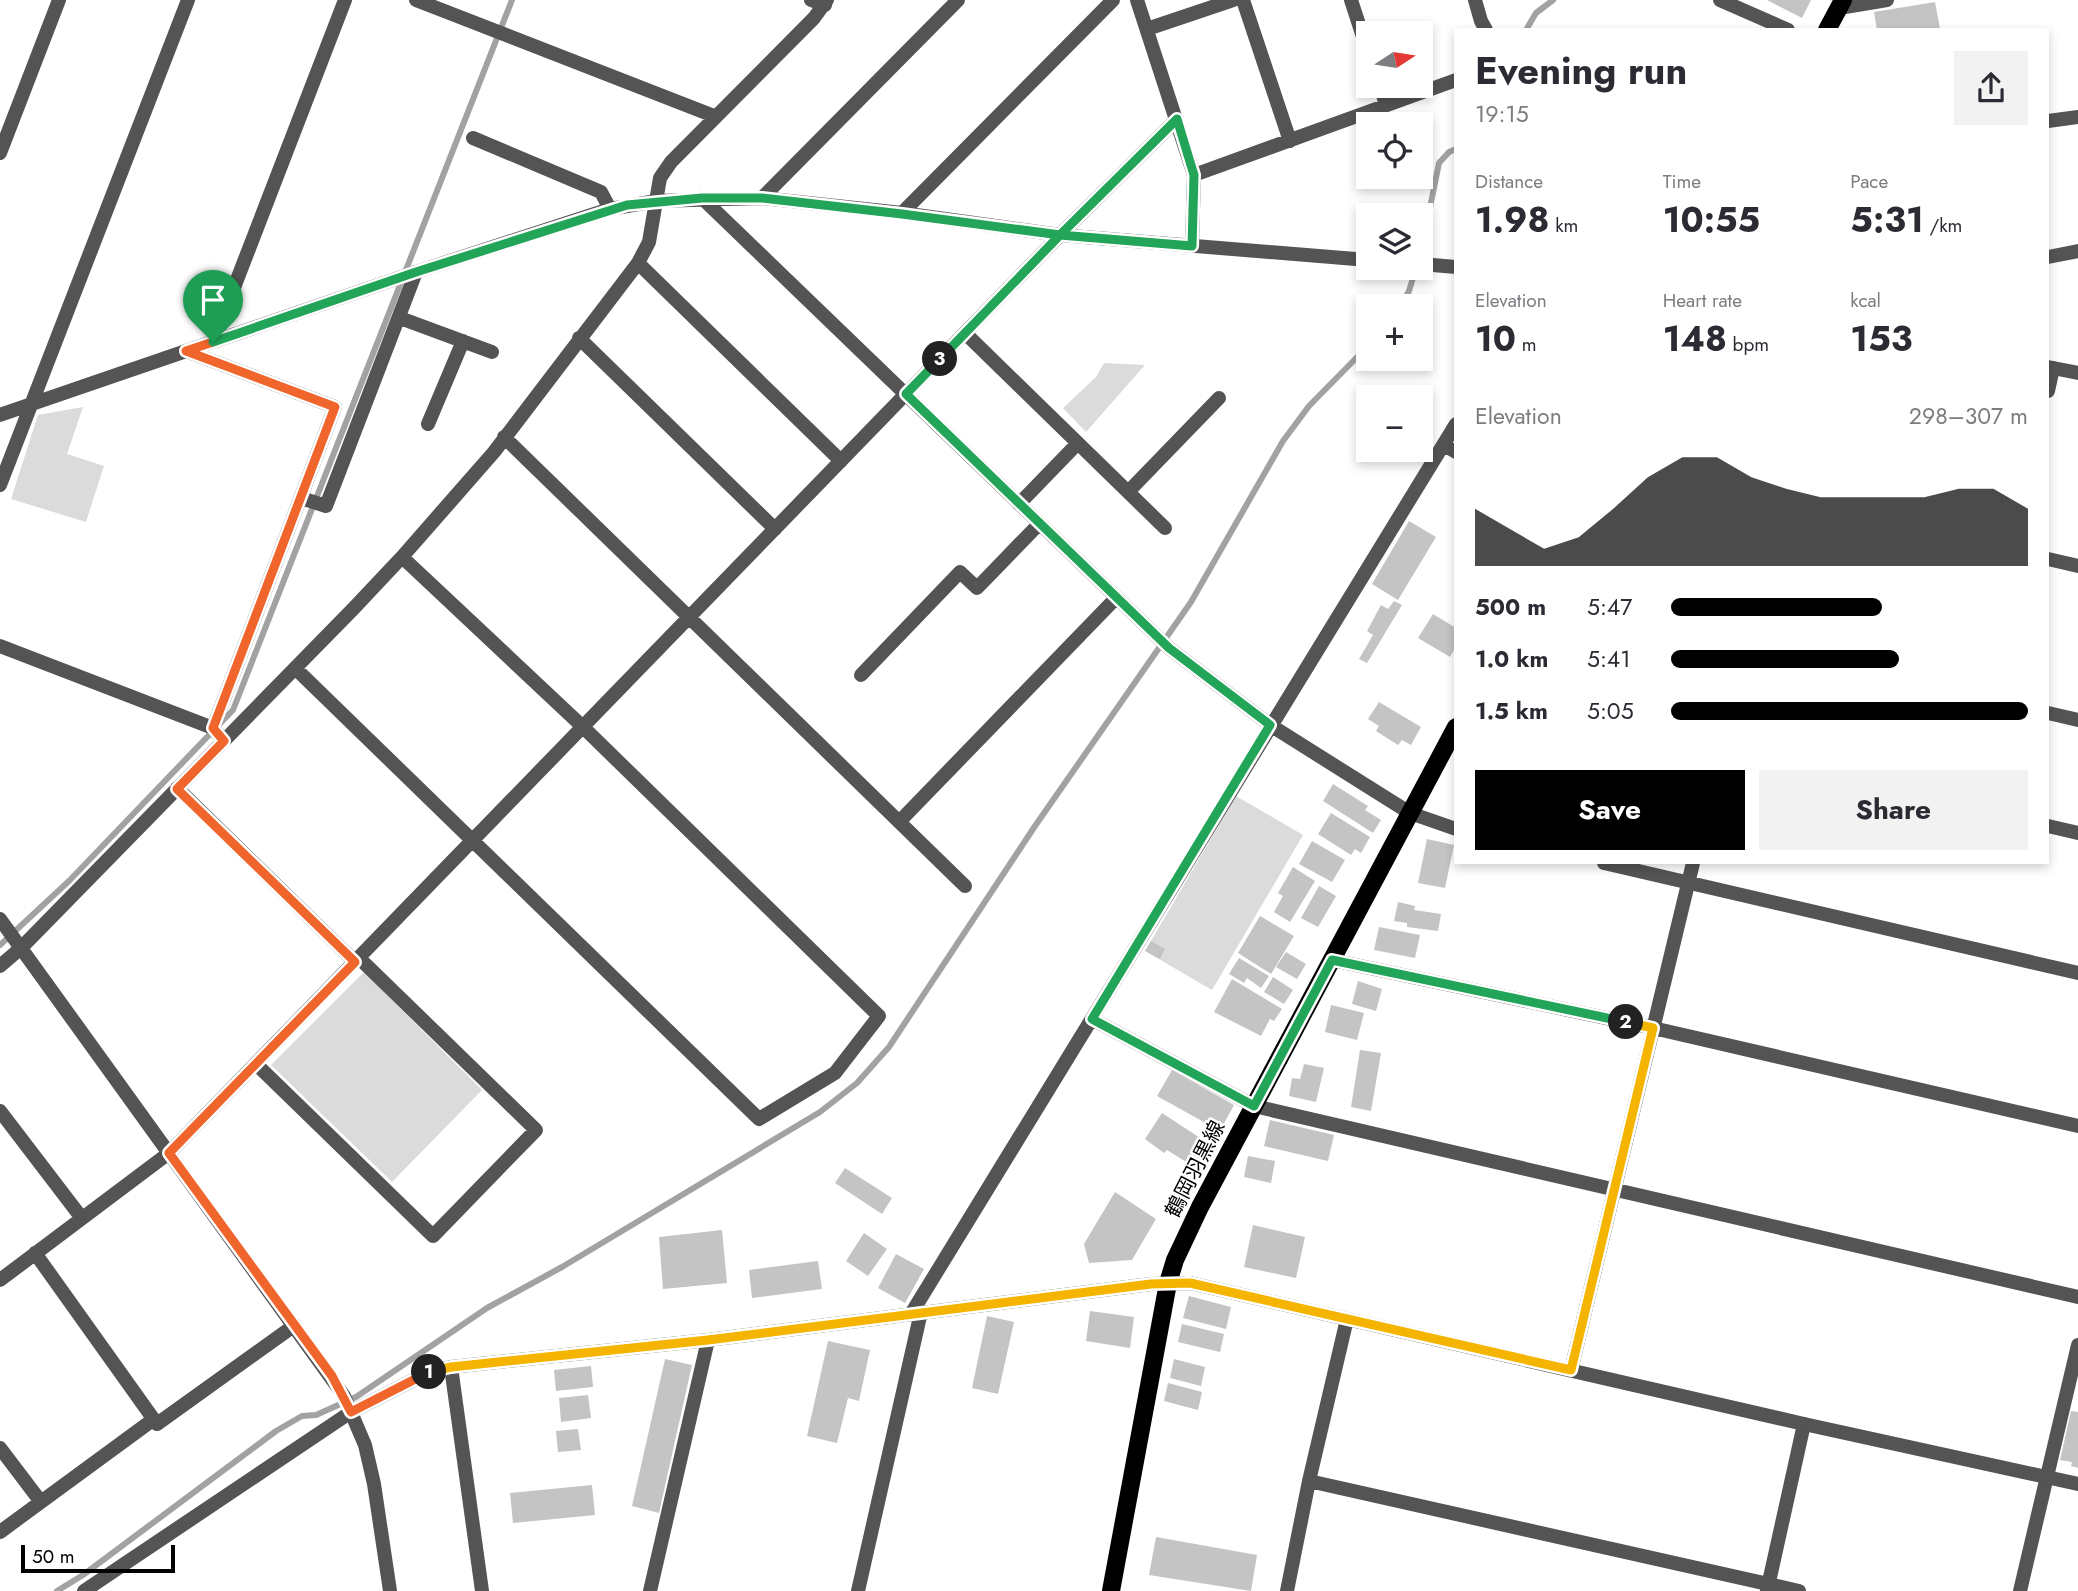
<!DOCTYPE html>
<meta charset="utf-8">
<style>
body{margin:0;font-family:Jost,"Noto Sans JP",sans-serif;background:#f2f2f3;color:#2b2b33;height:100vh;display:flex;flex-direction:column;font-size:26px;white-space:nowrap}
*{box-sizing:border-box;margin:0}
p{font-size:23px;color:#7c7c81}
.icon{flex:none;width:38px;height:38px;fill:none;stroke:currentColor;stroke-width:2;stroke-linecap:round;stroke-linejoin:round}
.map{position:relative;flex:1;overflow:hidden}
.side{position:absolute;left:1454px;top:28px;width:595px;height:836px;display:flex;flex-direction:column;background:#fff;border-radius:0px;box-shadow:0 4px 10px #0003}
.side>*{flex:none}
.needle{width:46px;rotate:78deg}
.fabs{position:absolute;left:1356px;top:21px;display:grid;gap:14px}
.fabs a{display:grid;place-items:center;width:77px;height:77px;border-radius:0px;background:#fff;box-shadow:0 4px 10px #0003;font-size:35px}
.scale{position:absolute;left:21px;bottom:18px;width:154px;box-sizing:border-box;padding-left:7px;border:4px solid #000;border-top:0;font-size:19px;line-height:24px;white-space:nowrap;color:#000;-webkit-text-stroke:5px #fff;paint-order:stroke}
.pin{position:absolute;display:grid;place-items:center;width:60px;height:60px;color:#fff;margin:-72px -30px;border-radius:50% 50% 50% 0;rotate:-45deg;box-shadow:0 0 7px #0007}
.pin .icon{rotate:45deg}
.km{position:absolute;width:35px;height:35px;margin:-18px;border-radius:50%;background:#222;color:#fff;font-size:19px;line-height:35px;text-align:center}
.round{display:grid;place-items:center;flex:none;width:74px;height:74px;border-radius:0px;background:#f2f2f3}
.summary{display:flex;align-items:center;justify-content:space-between;height:119px;padding:0 21px}
h1{font-size:38px;font-weight:700;line-height:52px}
.stats{display:grid;grid-template-columns:repeat(3,1fr);gap:10px;height:119px;padding:7px 21px}
.stats div{display:grid;align-content:center}
.stats b{font-size:35px;font-weight:700}
.stats small{font-size:19px;font-weight:400}
.stats p{font-size:19px}
.chart{height:196px;padding:14px 21px}
.chart p{display:flex;justify-content:space-between}
.chart svg{width:100%;height:126px;margin-top:7px;fill:#000;opacity:.7}
.button{display:flex;gap:14px;margin-top:auto;padding:14px 21px}
.button a{flex:1;height:80px;border-radius:0px;background:#000;color:#fff;font-size:28px;font-weight:700;line-height:80px;text-align:center}
.button a+a{background:#f2f2f3;color:#2b2b33}
ul{padding:0 21px;list-style:none;font-size:23px}
li{display:grid;grid-template-columns:112px 84px 1fr;align-items:center;height:52px}
li i{height:18px;border-radius:9px;background:#000}
.map>svg:first-child{display:block}
.green{fill:#dbdbdb}
.lines{fill:none;stroke-linecap:round;stroke-linejoin:round}
.stream{stroke:#a2a2a2;stroke-width:6}
.building{fill:#c4c4c4}
.minor{stroke:#545454;stroke-width:14}
.tertiary{stroke:#545454;stroke-width:14}
.primary{stroke:#000;stroke-width:18}
.split-1-casing{stroke:#fff;stroke-width:14}
.split-2-casing{stroke:#fff;stroke-width:14}
.split-3-casing{stroke:#fff;stroke-width:14}
.split-4-casing{stroke:#fff;stroke-width:14}
.split-1{stroke:#f0652b;stroke-width:9}
.split-2{stroke:#f5b400;stroke-width:9}
.split-3{stroke:#22a559;stroke-width:9}
.split-4{stroke:#22a559;stroke-width:9}
.labels{text-anchor:middle;stroke-width:5;stroke-linejoin:round;paint-order:stroke}
.street-label{font-size:21px;fill:#000;stroke:#fff}
</style>
<div class="map">
<svg width="2078" height="1591" viewBox="0 0 2078 1591">
<rect width="100%" height="100%" fill="#fff"/>
<path class="green" d="M1104,363L1145,365L1086,432L1063,408L1096,377Z
M83,407L67,454L104,466L86,522L11,499L38,415Z
M1236,796L1303,835L1212,990L1145,951Z
M364,972L482,1090L392,1182L271,1065Z"/>
<g class="lines">
<path class="stream" d="M1526,30L1536,13L1553,0
M1421,252L1439,163L1449,152L1456,149
M1401,306L1409,291L1416,268
M0,945L69,881L233,710L512,0
M57,1591L83,1575L276,1431L302,1416L316,1415L356,1397L487,1308L562,1267L820,1112L857,1083L889,1047L1035,826L1191,602L1283,441L1309,406L1368,346"/>
</g>
<path class="building" d="M1767,0H1811L1802,18Z
M1935,2L1940,29L1877,30L1874,12Z
M1409,521L1436,537L1398,600L1372,584Z
M1394,601L1402,605L1367,663L1359,659L1373,635L1367,631L1381,605L1388,609Z
M1433,614L1456,628V647L1450,657L1418,638Z
M1379,702L1421,727L1411,745L1402,740L1398,745L1376,731L1379,726L1368,719Z
M1333,784L1368,806L1365,810L1381,820L1373,833L1323,801Z
M1331,813L1370,837L1361,853L1355,849L1351,855L1318,834Z
M1427,839L1454,845L1445,888L1418,883Z
M1312,841L1345,860L1332,882L1299,864Z
M1293,867L1315,881L1290,922L1274,912L1283,896L1278,893Z
M1319,886L1336,896L1318,927L1301,918Z
M1398,902L1415,906L1414,910L1441,914L1438,931L1407,927V923L1394,921Z
M1260,916L1294,936L1271,974L1238,953Z
M1379,927L1420,935L1415,958L1374,950Z
M1151,941L1165,949L1160,959L1145,951Z
M1286,952L1306,964L1297,979L1276,967Z
M1239,958L1269,976L1261,988L1247,978L1244,983L1229,974Z
M1273,977L1293,990L1284,1004L1264,992Z
M1232,979L1282,1009L1274,1021L1270,1019L1261,1036L1214,1012Z
M1358,981L1382,989L1376,1011L1352,1004Z
M1331,1005L1364,1013L1357,1040L1325,1032Z
M1360,1050L1381,1053L1371,1111L1351,1107Z
M1304,1064L1324,1068L1316,1102L1289,1096L1292,1078L1300,1079Z
M1172,1070L1234,1105L1220,1131L1157,1096Z
M1162,1113L1217,1149L1202,1172L1167,1150L1164,1153L1145,1139Z
M1270,1120L1334,1135L1328,1161L1264,1146Z
M1248,1156L1275,1161L1271,1183L1244,1177Z
M845,1168L892,1198L882,1214L835,1183Z
M1115,1192L1156,1219L1132,1260L1089,1263L1084,1244Z
M1253,1225L1305,1237L1296,1278L1244,1267Z
M722,1230L727,1283L663,1289L659,1237Z
M864,1233L887,1249L868,1276L846,1261Z
M896,1254L924,1269L905,1303L878,1288Z
M818,1261L822,1289L752,1298L749,1270Z
M1189,1296L1231,1307L1226,1329L1183,1318Z
M1090,1311L1134,1317L1130,1348L1086,1341Z
M987,1316L1014,1322L998,1394L972,1388Z
M1182,1324L1224,1334L1220,1352L1178,1342Z
M828,1341L870,1350L859,1401L848,1398L837,1443L807,1436Z
M665,1359L692,1365L659,1513L632,1506Z
M1174,1359L1205,1367L1201,1386L1170,1378Z
M591,1366L593,1387L556,1391L554,1370Z
M1168,1383L1202,1392L1198,1410L1164,1401Z
M588,1395L591,1418L561,1422L559,1398Z
M2071,1411L2078,1412V1468L2071,1466L2072,1462L2060,1460Z
M578,1429L581,1450L558,1452L556,1431Z
M592,1485L595,1515L513,1523L510,1493Z
M1156,1537L1257,1555L1251,1591L1149,1575Z"/>
<g class="lines">
<path class="minor" d="M416,0L714,116
M811,0L825,5
M1137,0L1194,175L1192,246
M1243,0L1290,141
M1351,0L1368,52
M1720,0L1788,30
M1839,8L1887,0
M1147,29L1233,0
M1380,86L1386,105
M2048,121L2078,117
M473,138L601,192L610,209
M0,153L59,0
M1194,175L1456,80
M702,198L1169,648L1270,725L1410,813L1456,829
M762,198L958,0
M902,213L1113,0
M2048,257L2078,251
M638,263L841,461
M400,318L492,352
M965,333L1165,528
M579,338L775,529
M213,342L345,0
M186,351L335,407L213,728
M2048,391L2053,368
M428,424L463,341
M504,437L965,886
M1444,445L1456,452
M1128,492L1219,398
M301,498L326,506L416,272
M1019,504L1078,443
M2048,559L2078,566
M0,646L213,728L218,734
M295,668L759,1119L835,1073L879,1016L583,727L402,557
M861,675L960,572L977,588L1039,524
M2048,713L2078,720
M177,788L355,962
M899,822L1116,598
M2048,826L2078,833
M1604,863L2078,973
M1332,960L1653,1028L2078,1126
M0,966L21,948L354,608L402,557L494,452L638,263L649,242L660,178L671,162L814,18L827,0
M1092,1019L1254,1106L2078,1297
M256,1064L433,1236L536,1130L359,958
M0,1111L81,1217
M35,1253L157,1424L295,1325
M0,1280L169,1153L1060,235L1177,119
M911,1314L1456,424
M451,1367L482,1591
M1571,1370L1693,863
M0,1448L41,1502
M1309,1481L1799,1591
M0,1532L154,1419
M84,1591L351,1412
M650,1591L708,1340
M858,1591L921,1312
M1287,1591L1309,1481L1347,1319
M1767,1591L1804,1424
M2020,1591L2078,1345"/>
<path class="tertiary" d="M1475,0L1481,21L1486,30
M1421,264L1456,267
M2048,367L2078,373
M0,415L416,272L610,209L656,201L762,198L902,213L1060,235L1368,260
M0,485L188,0
M0,919L344,1396L365,1445L374,1484L390,1591
M351,1412L431,1371L451,1367L708,1340L1151,1284L1190,1283L1804,1424L2078,1484"/>
<path class="primary" d="M1827,30L1843,0
M1111,1591L1168,1283L1175,1260L1200,1207L1456,727"/>
</g>
<g class="lines">
<defs>
<path id="split-1" d="M213,342L186,351L335,407L213,728L224,741L177,789L355,962L169,1153L332,1376L351,1412L429,1372"/>
<path id="split-2" d="M429,1372L451,1367L708,1340L1151,1284L1190,1283L1571,1370L1653,1028L1626,1022"/>
<path id="split-3" d="M940,359L906,394L1169,648L1270,725L1092,1019L1254,1106L1332,960L1626,1022"/>
<path id="split-4" d="M213,342L416,272L627,205L702,198H762L902,214L1060,235L1177,119L1194,175L1192,246L1060,235L940,359"/>
</defs>
<use href="#split-1" class="split-1-casing"/>
<use href="#split-2" class="split-2-casing"/>
<use href="#split-3" class="split-3-casing"/>
<use href="#split-4" class="split-4-casing"/>
<use href="#split-1" class="split-1"/>
<use href="#split-2" class="split-2"/>
<use href="#split-3" class="split-3"/>
<use href="#split-4" class="split-4"/>
</g>
<g class="labels">
<g class="street-label">
<text transform="translate(1195 1169) rotate(-63)" y="7">鶴岡羽黒線</text>
</g>
</g>
</svg>
<div class="fabs">
<a><svg class="needle" viewBox="-14 -14 28 28"><path d="M0-13l5 13h-10z" fill="#e53935"/><path d="M0 13l5-13h-10z" fill="#7c7c81"/></svg></a>
<a><svg class="icon" aria-label="locate" viewBox="0 0 24 24"><circle cx="12" cy="12" r="6"/><path d="M12 2v4M12 18v4M2 12h4M18 12h4"/></svg></a>
<a><svg class="icon" aria-label="layers" viewBox="0 0 24 24"><path d="M12 4l9 5-9 5-9-5zM3 14l9 5 9-5"/></svg></a>
<a>+</a>
<a>−</a>
</div>
<div class="scale">50 m</div>
<div class="pin" style="left:213px;top:342px;background:#1e9e55"><svg class="icon" aria-label="arrive" viewBox="0 0 24 24"><path d="M6 21V4h12l-3 4 3 4H6"/></svg></div>
<b class="km" style="left:429px;top:1372px">1</b>
<b class="km" style="left:1626px;top:1022px">2</b>
<b class="km" style="left:940px;top:359px">3</b>
<section class="side">
<div class="summary"><div><h1>Evening run</h1><p>19:15</p></div><a class="round"><svg class="icon" aria-label="share" viewBox="0 0 24 24"><path d="M12 15V3M7 8l5-5 5 5M5 13v7h14v-7"/></svg></a></div>
<div class="stats">
<div><p>Distance</p><b>1.98<small> km</small></b></div>
<div><p>Time</p><b>10:55</b></div>
<div><p>Pace</p><b>5:31<small> /km</small></b></div>
</div>
<div class="stats">
<div><p>Elevation</p><b>10<small> m</small></b></div>
<div><p>Heart rate</p><b>148<small> bpm</small></b></div>
<div><p>kcal</p><b>153</b></div>
</div>
<div class="chart"><p><span>Elevation</span>298–307 m</p>
<svg viewBox="0 0 160 44" preserveAspectRatio="none"><path d="M0 44V24L10 31L20 38L30 34L40 24L50 13L60 6L70 6L80 13L90 17L100 20L110 20L120 20L130 20L140 17L150 17L160 24V44z"/></svg>
</div>
<ul>
<li><b>500 m</b>5:47<i style="width:59%"></i></li>
<li><b>1.0 km</b>5:41<i style="width:64%"></i></li>
<li><b>1.5 km</b>5:05<i style="width:100%"></i></li>
</ul>
<div class="button"><a>Save</a><a>Share</a></div>
</section>
</div>
